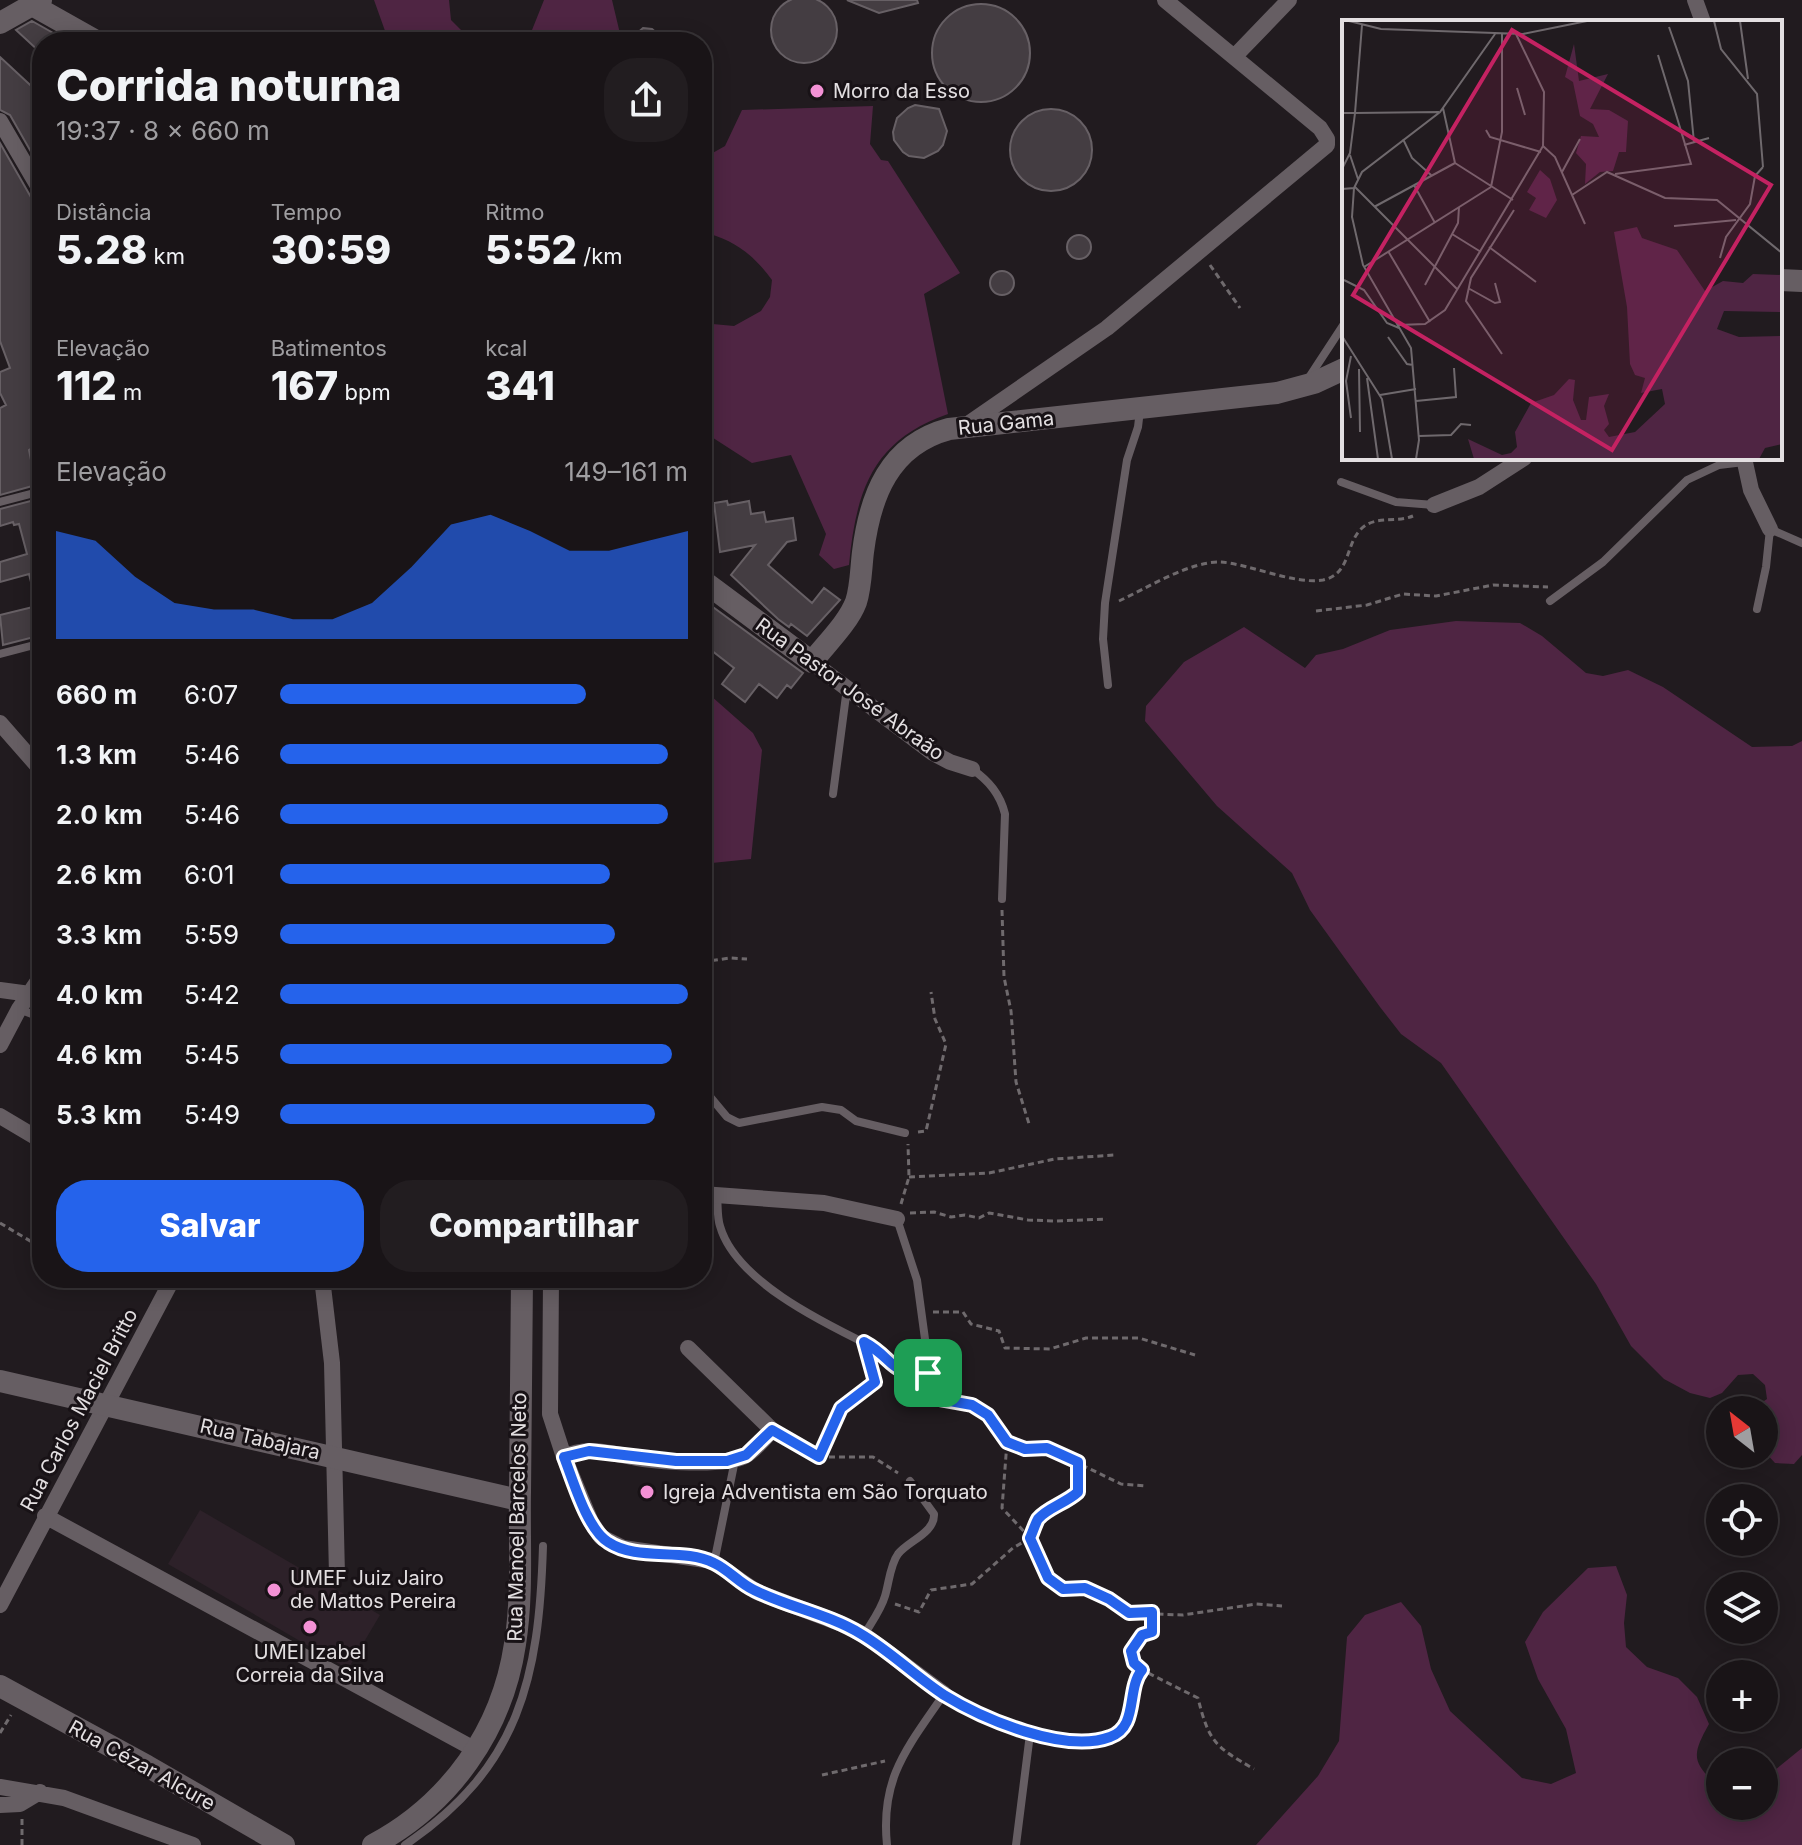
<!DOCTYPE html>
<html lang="pt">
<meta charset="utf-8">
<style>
body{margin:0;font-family:Inter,sans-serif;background:#221d20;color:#f1f3f6;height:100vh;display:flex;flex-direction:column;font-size:30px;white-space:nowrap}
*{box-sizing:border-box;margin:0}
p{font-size:26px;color:#9f9ea1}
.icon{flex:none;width:44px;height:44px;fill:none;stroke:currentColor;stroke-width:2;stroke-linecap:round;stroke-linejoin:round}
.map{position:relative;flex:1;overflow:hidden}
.drawer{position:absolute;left:32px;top:32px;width:680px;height:1256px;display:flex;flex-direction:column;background:#191417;border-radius:32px;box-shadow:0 4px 20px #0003,0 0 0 2px #373336}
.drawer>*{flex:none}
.needle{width:52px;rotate:329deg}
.tools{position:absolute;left:1706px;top:1396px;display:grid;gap:16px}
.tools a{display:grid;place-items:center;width:72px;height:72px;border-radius:50%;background:#191417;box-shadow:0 4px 20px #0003,0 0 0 2px #373336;font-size:40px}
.pin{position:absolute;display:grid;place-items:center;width:68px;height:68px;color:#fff;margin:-34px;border-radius:16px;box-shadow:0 4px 12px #0006}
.round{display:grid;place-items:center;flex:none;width:84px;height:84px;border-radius:32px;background:#221d20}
.headline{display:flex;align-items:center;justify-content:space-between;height:136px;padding:0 24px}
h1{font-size:44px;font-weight:800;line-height:60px}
.metrics{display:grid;grid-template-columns:repeat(3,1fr);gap:12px;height:136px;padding:8px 24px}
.metrics div{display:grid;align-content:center}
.metrics b{font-size:40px;font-weight:800}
.metrics small{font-size:22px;font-weight:400}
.metrics p{font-size:22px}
.chart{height:224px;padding:16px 24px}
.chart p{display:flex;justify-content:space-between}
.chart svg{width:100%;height:144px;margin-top:8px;fill:#2563eb;opacity:.7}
.cta{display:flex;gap:16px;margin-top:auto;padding:16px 24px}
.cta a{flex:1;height:92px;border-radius:32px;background:#2563eb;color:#fff;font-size:32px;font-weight:800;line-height:92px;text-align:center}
.cta a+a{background:#221d20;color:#f1f3f6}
ul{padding:0 24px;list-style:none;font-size:26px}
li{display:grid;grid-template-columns:128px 96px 1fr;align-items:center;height:60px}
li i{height:20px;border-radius:10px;background:#2563eb}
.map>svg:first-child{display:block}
.built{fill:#2d2129}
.green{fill:#4f2543}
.building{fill:#443d42;stroke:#676065;stroke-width:2}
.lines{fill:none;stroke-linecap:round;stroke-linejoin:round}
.path{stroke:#6f6a6d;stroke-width:3;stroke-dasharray:6 4;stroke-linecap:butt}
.service{stroke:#665e63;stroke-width:8}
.minor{stroke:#665e63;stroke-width:16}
.tertiary{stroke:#665e63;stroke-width:22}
.route-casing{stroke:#fff;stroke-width:16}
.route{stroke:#2563eb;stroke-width:10}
.poi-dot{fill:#f391d5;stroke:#181216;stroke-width:3}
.labels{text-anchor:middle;stroke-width:6;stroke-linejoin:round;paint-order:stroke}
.poi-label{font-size:20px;fill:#e3dfe1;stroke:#181216;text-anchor:start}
.street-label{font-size:20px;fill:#e3dfe1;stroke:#181216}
.inset-road{fill:none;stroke:#6f696d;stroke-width:2}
.view{fill:#c42262;fill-opacity:0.15;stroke:#c42262;stroke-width:4}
.inset-edge{fill:none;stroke:#e3dfe1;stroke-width:4}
</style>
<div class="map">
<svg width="1802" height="1845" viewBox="0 0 1802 1845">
<rect width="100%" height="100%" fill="#211b1f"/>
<path class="built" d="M200,1510L380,1615L348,1669L168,1564Z"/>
<path class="green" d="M374,0H449L451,20L473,42H389Z
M544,0H612L622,42H523L528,40Z
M873,106L870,144L881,160L888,161L960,273L924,294L948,414C873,440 856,490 849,565L834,569L819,555L826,534L791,455L752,463L707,434L702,416V323L734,326L761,311L770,297L772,280C753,254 733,239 702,232V159L725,146L742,110Z
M1456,621L1520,623L1542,636L1586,673L1603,676L1628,670L1663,687L1752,747L1792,746L1802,741V1455L1794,1464L1775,1463L1764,1451V1410H1751L1767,1399L1765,1385L1753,1374L1738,1375L1722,1393L1710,1398L1690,1393L1664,1379L1631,1346L1596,1284L1441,1063L1401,1034L1380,1007L1310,910L1292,873L1217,806L1145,721L1146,706L1184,662L1244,627L1305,668L1316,655L1343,649L1390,630Z
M702,688L753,733L762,750L751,859L702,864Z
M1616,1566L1627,1595L1624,1623L1626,1647L1647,1667L1678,1678L1697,1697L1709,1724C1690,1758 1693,1762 1720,1789V1806H1764V1779L1802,1748V1845H1256L1318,1776L1339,1741L1347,1637L1365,1615L1401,1602L1421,1626L1431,1669L1450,1711L1522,1778L1551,1784L1576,1773L1566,1729L1538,1679L1525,1642L1543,1612L1588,1568Z"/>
<path class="building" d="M771 30a33 33 0 1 1 66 0a33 33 0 1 1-66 0Z
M847,0H917L918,3L879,13Z
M932 53a49 49 0 1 1 98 0a49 49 0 1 1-98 0Z
M32,21L69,42H42V54L16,30Z
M643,28L652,29L667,42H627Z
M0,57L42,96V171L10,115L0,110Z
M915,105L939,109L947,131L943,145L938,151L924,158L909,156L903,152L894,140L893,132L897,118L908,108Z
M1010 150a41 41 0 1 1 82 0a41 41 0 1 1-82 0Z
M0,143L32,199L42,204V442L29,450L36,485L0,495V408L6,405L0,393V372L10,368L0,341Z
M1067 247a12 12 0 1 1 24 0a12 12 0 1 1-24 0Z
M990 283a12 12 0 1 1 24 0a12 12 0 1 1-24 0Z
M42,498V635L3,645L0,615L37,606L29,574L0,582V562L27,554L19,524L14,525L13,522L0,526V509Z
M727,501L728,505L749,501L751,514L764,512L766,522L793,518L796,540L787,542L768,565L812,603L824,588L840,600L807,636L791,624L789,627L778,619L731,575L755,545L720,552L714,503Z
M702,599L803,673L791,688L787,685L777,698L759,684L745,702L722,684L734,668L702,643Z"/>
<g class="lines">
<path class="path" d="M1210,265L1240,308
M1119,601C1147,588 1190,561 1221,562C1249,564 1295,585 1323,580C1351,574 1345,545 1361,529C1375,515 1396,523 1413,516
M1316,611L1367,605L1403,594L1436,596L1493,585L1548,587
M1002,910L1004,977L1011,1011L1016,1082L1030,1127
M702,962L730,958L747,959
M918,1132L926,1131L946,1044L935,1019L931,992
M909,1177L989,1173L1055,1159L1114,1155
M901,1204L909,1177L908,1144
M910,1213L934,1212L951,1217L965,1215L979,1218L989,1213L1028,1220L1056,1221L1107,1219
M0,1223L42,1248
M933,1312H963L971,1324L999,1331L1005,1348L1050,1349L1086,1338H1139L1195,1355
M887,1359L898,1371L917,1374
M946,1400L972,1405L988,1415L1007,1442L1002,1508L1033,1541L1038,1560L1048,1578L1063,1589L1085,1588L1109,1599L1129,1613L1183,1615L1256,1604L1282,1606
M786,1438L819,1457L841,1408L875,1382L868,1358
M1007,1442L1025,1449L1047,1448L1121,1484L1145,1486
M819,1457H873L898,1473
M895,1604L919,1612L931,1590L972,1584L1013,1548L1030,1538L1038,1519L1049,1510L1068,1502L1078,1492V1462
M1152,1612V1632L1142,1635L1131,1651L1134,1663L1142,1670L1198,1698C1209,1743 1216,1747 1254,1769
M0,1733L11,1715
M1101,1740C1143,1730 1122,1694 1142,1670
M822,1775L885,1761
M22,1819V1845"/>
<path class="service" d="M1308,379L1344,324
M1341,482L1396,502L1434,505
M0,502L42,491
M1550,601L1603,562L1687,480L1719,465L1744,462
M1757,609L1766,567L1770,529L1802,543
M0,654L42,643
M1108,685L1103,639L1105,603L1127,460L1138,427L1140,410
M972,769C989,781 1000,794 1005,814L1002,899
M833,794L847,688
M19,1009L42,1018
M702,1087L727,1117L739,1123L822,1107L841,1110L856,1121L905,1133
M717,1195C718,1205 717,1217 720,1226C736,1283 830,1326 879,1350
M897,1219L917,1280L933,1398
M714,1563L735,1460
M864,1635C871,1623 881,1610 885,1596C889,1583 890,1565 898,1554C908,1541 935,1533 934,1514L910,1481
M405,1845C520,1767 539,1678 543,1546
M887,1845C880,1777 908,1747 944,1694L1030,1734L1059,1740L1091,1742
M1016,1845L1030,1734"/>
<path class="minor" d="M1695,0L1703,22
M1234,57L1289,0
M0,121L42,193
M965,426L1107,328L1327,145V139L1320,128L1165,0
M1744,458L1751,490L1770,529
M702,496L706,529L702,548
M1434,505L1479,487L1524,458
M812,662L933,753L950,762L972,769
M0,723L42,771
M0,990L30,994
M0,1045L19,1009L42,975
M0,1116L42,1141
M702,1194L824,1203L897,1219
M322,1278L332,1363L337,1575
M551,1278L550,1414L564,1457L591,1522L601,1537L623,1548L712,1561L757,1592L842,1624L864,1635L944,1694
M564,1457C586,1446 609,1453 632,1457C655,1462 725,1467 745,1456C755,1450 764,1439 772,1430L688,1348
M45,1516L476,1750
M0,1605L173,1278
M0,1787L64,1798L193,1845
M0,1805L20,1804L40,1792"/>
<path class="tertiary" d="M32,5L98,42
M0,23L41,0
M1780,280L1802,281
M702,580L812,662C826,644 848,623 856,602C861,587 861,568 863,552C870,496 889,445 949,429L1277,393L1314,383L1344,369
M0,1381L519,1500
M0,1686L147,1766L284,1845
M373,1845C450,1804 502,1731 515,1644C523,1594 519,1542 520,1492C520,1420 521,1349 522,1278"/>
</g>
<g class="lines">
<defs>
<path id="route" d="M864,1342C894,1358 889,1376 928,1373L933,1398L972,1405L988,1415L1007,1442L1025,1449L1047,1448L1078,1462V1492C1066,1503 1047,1508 1038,1519C1035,1524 1033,1532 1030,1538L1048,1578L1063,1589L1085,1588L1109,1599L1129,1613L1152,1612V1632L1142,1635L1131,1651L1134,1663L1142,1670C1126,1689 1139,1727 1110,1737C1065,1754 983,1719 944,1695C915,1676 890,1651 861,1634C828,1614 788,1607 754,1590C739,1583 729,1570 714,1563C682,1547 638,1562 608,1542C587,1529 573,1480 564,1457L589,1451L676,1461H727L746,1455L772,1430L819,1457L841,1408L875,1382Z"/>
</defs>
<use href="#route" class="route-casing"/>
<use href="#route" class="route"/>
</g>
<g class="poi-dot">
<circle cx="817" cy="91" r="8"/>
<circle cx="647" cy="1492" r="8"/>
<circle cx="274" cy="1590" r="8"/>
<circle cx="310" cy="1627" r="8"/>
</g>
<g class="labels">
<g class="poi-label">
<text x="833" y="98">Morro da Esso</text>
<text x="663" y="1499">Igreja Adventista em São Torquato</text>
<text x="290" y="1585">UMEF Juiz Jairo<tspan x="290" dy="23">de Mattos Pereira</tspan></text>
<text x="310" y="1659" text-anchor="middle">UMEI Izabel<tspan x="310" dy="23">Correia da Silva</tspan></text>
</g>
<g class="street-label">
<text transform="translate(1006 423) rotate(-6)" y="7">Rua Gama</text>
<text transform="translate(850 689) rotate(36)" y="7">Rua Pastor José Abraão</text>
<text transform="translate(79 1410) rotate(-62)" y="7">Rua Carlos Maciel Britto</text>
<text transform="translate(260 1439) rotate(13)" y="7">Rua Tabajara</text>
<text transform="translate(517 1517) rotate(-89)" y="7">Rua Manoel Barcelos Neto</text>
<text transform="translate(142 1765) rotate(29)" y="7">Rua Cézar Alcure</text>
</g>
</g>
<g transform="translate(1342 20)">
<rect width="440" height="440" fill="#211b1f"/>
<path d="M232,24L237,61L266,54L248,89L267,90L286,101L284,132H277L271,151L258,152L243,164L244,144L234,133L239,116L257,117L251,104L238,96L231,62L223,57ZM198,150L208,159L215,180L204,198L187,190L194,178L185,172ZM295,207L300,218L335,230L363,271L381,261L401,263L411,254L440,255V292L382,291L375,309L397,317L440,316V424L423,428L417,439H132L126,419L160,435L169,433L175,427L173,412L189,383L212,375L227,359L233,360L231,380L239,400H244L247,377L267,374L262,386L267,404L262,410L267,417L293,412L323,384L320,369L299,373L303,358L293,355L288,344L285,287L272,212Z" fill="#4f2543"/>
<path class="inset-road" d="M7,1L39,9L181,14L245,1M372,1L379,29L415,74L421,147M398,1L406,59M20,5L13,93L97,92M327,7L346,61L352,122M175,68L183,95M101,88L113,143M0,93H13L8,133L0,149M144,110L148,117L199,132M61,119L70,138L89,155M342,125L367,118M201,126L213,137L243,204M8,135L16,159M113,143L171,180M220,152L238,119M273,154L349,144L316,35M72,165L93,203M13,167L116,270M149,167L160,112V13M12,168L10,197L21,245L69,328L77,420L74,439M0,169L12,168L20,152L98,92L153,14M230,175L265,152L323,178L375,180L440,233M32,187L113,143M332,206L394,200M110,214L139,232M147,227L194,262M46,231L88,302M378,238L384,217L408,184L413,156L421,147M22,247L149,167M2,260L22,270L45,303L57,308M83,265L116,203L117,187M126,268L153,283L158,282L153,263M56,305L83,304L103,290L201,126L202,72L174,14M0,316L40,379L50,439M46,317L65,344L71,345M160,334L124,281L129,258L172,190M9,336L4,361L9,398M17,349L18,412M25,358L36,439M38,375L74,369M74,381L114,377L112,348M77,416L109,415L119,404L129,405"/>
<path class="view" d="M170,10L429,165L270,430L11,275Z"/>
<rect width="440" height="440" class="inset-edge"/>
</g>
</svg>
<div class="tools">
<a><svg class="needle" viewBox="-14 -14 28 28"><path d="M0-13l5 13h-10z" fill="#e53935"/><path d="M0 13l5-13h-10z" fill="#9f9ea1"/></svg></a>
<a><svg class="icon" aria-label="locate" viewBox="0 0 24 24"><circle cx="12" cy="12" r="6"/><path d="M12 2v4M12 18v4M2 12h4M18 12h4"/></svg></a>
<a><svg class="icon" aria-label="layers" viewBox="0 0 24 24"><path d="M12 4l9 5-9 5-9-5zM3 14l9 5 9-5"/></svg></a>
<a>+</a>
<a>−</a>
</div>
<div class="pin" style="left:928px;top:1373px;background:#1e9e55"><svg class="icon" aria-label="arrive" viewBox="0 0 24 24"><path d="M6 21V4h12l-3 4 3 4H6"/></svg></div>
<section class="drawer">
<div class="headline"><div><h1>Corrida noturna</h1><p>19:37 · 8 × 660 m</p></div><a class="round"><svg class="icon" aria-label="share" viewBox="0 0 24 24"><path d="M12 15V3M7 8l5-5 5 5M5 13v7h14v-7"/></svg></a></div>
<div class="metrics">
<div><p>Distância</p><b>5.28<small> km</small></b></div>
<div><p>Tempo</p><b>30:59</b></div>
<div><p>Ritmo</p><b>5:52<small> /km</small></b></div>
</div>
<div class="metrics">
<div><p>Elevação</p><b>112<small> m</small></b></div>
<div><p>Batimentos</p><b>167<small> bpm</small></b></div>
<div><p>kcal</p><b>341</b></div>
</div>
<div class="chart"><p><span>Elevação</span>149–161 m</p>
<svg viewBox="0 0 160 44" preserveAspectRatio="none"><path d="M0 44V11L10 14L20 25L30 33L40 35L50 35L60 38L70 38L80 33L90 22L100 9L110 6L120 11L130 17L140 17L150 14L160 11V44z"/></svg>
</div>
<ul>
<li><b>660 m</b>6:07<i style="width:75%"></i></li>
<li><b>1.3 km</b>5:46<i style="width:95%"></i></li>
<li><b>2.0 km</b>5:46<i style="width:95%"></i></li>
<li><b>2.6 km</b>6:01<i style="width:81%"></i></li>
<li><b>3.3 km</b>5:59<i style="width:82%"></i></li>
<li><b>4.0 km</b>5:42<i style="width:100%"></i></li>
<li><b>4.6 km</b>5:45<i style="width:96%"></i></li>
<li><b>5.3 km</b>5:49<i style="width:92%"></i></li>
</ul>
<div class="cta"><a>Salvar</a><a>Compartilhar</a></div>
</section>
</div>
